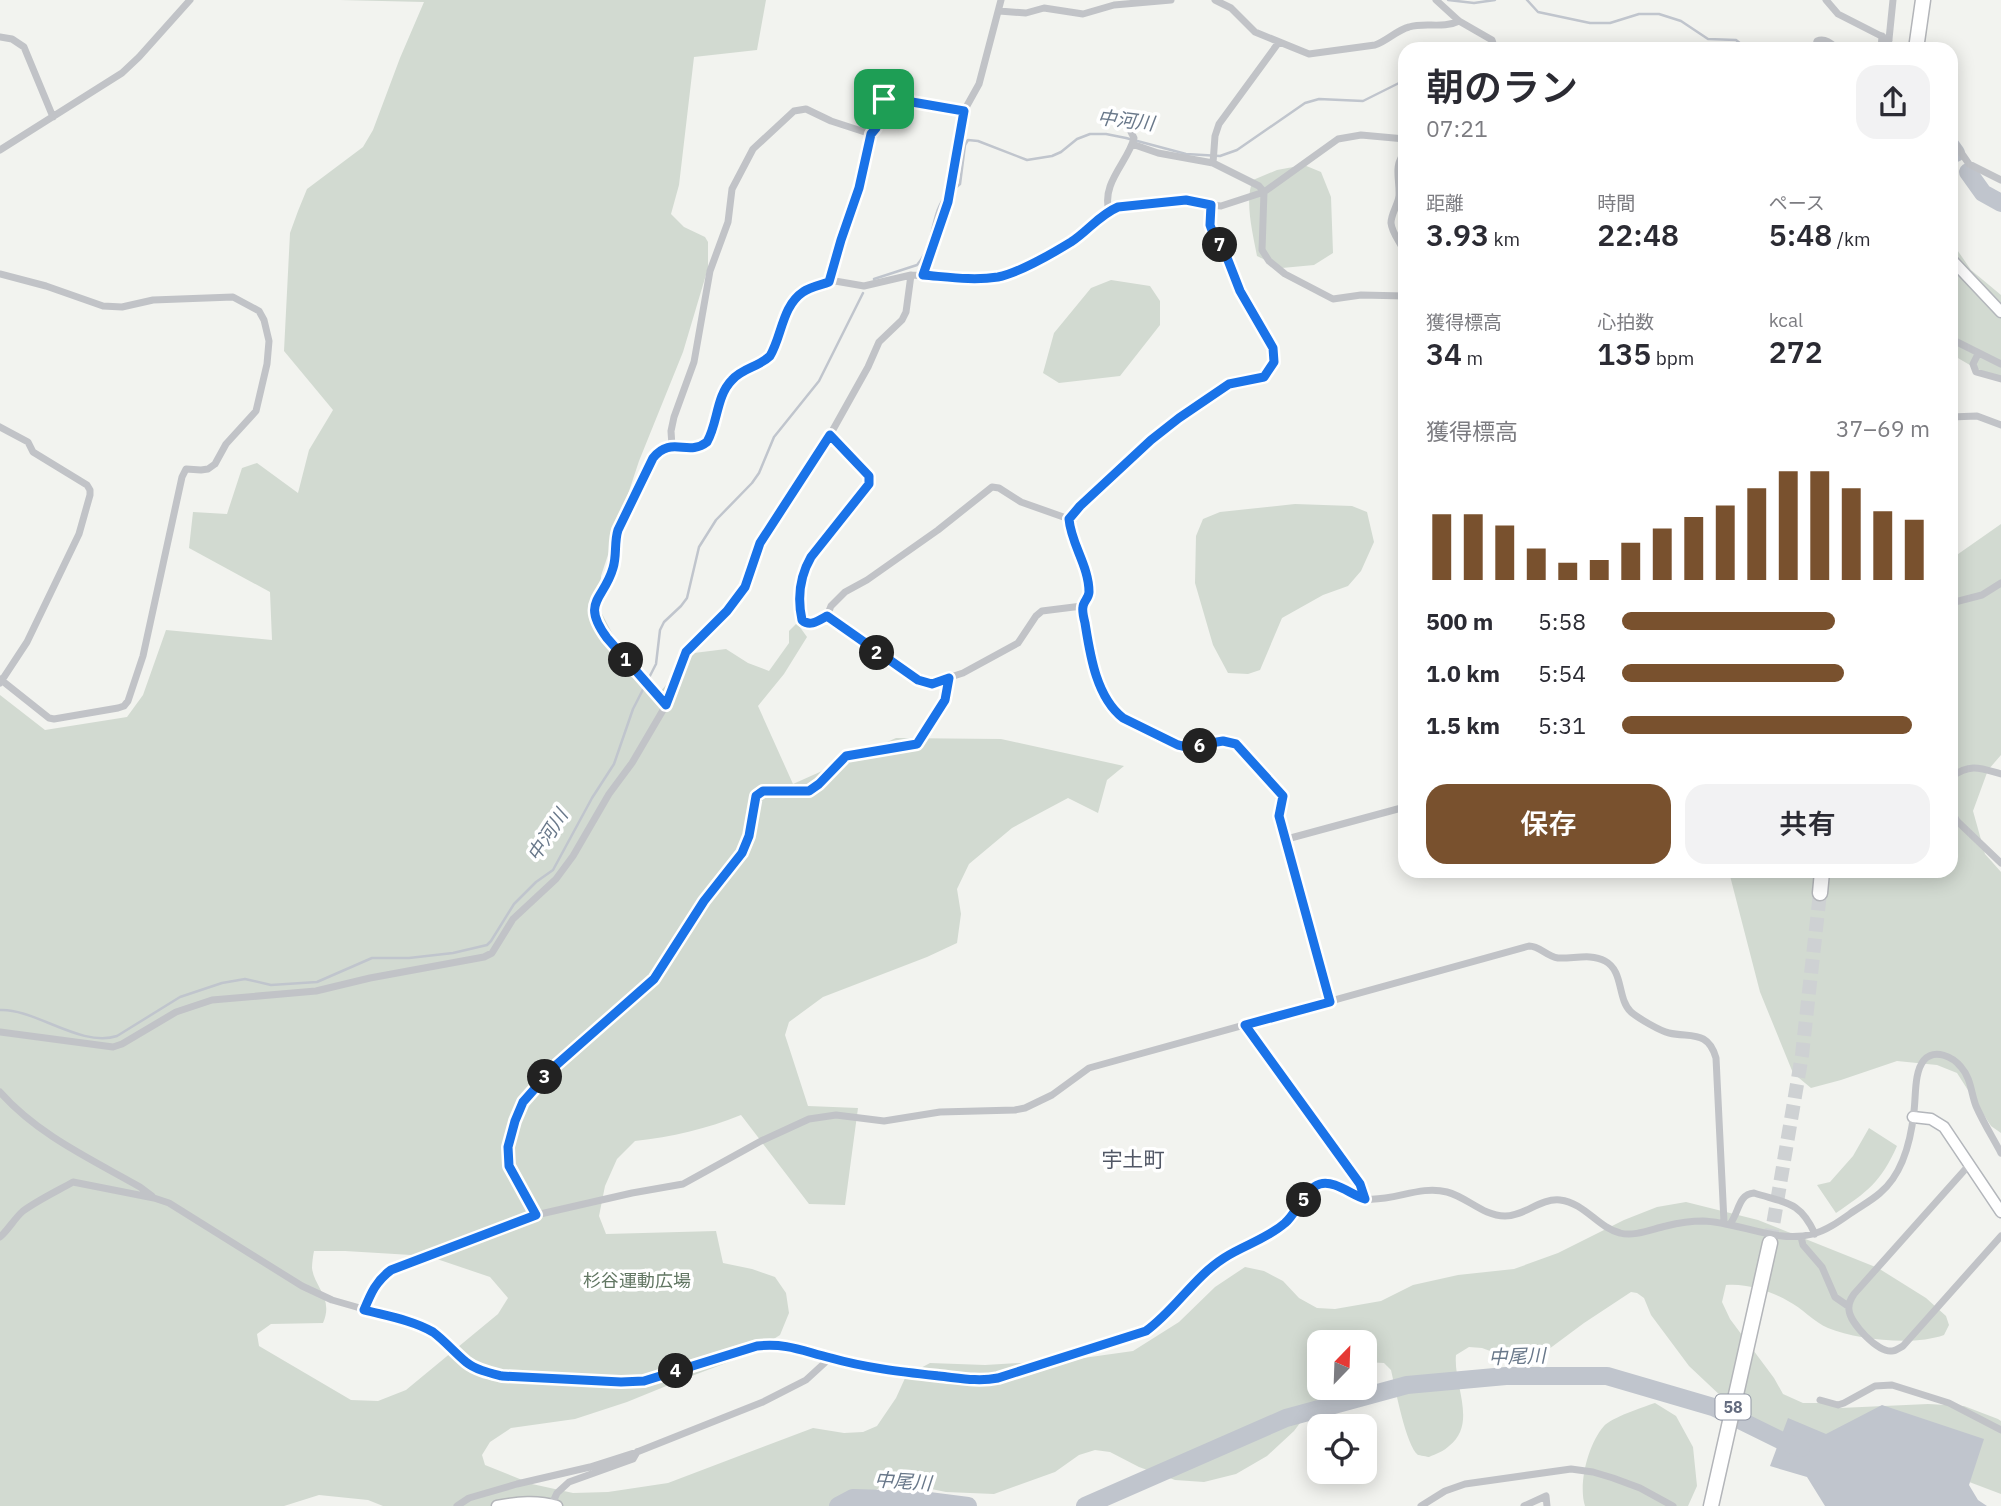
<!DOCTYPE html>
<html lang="ja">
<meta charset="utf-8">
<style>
body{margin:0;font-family:"IBM Plex Sans","Noto Sans JP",sans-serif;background:#f2f2f3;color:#2b2b33;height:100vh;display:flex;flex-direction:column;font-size:26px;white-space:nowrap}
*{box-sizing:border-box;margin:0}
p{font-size:23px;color:#7c7c81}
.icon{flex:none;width:38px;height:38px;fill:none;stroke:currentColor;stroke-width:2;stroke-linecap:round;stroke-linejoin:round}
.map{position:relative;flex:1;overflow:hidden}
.details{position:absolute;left:1398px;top:42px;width:560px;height:836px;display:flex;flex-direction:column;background:#fff;border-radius:21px;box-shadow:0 4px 18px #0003}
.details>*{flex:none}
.needle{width:46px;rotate:23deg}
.buttons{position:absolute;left:1307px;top:1330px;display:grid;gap:14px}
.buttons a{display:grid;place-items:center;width:70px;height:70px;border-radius:14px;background:#fff;box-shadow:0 4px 18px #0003;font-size:35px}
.pin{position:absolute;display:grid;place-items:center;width:60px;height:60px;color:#fff;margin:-30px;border-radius:14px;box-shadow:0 4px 10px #0006}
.km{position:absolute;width:35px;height:35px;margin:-18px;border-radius:50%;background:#222;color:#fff;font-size:19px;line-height:35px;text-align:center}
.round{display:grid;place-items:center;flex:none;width:74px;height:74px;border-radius:21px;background:#f2f2f3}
.overview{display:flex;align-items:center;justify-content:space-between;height:119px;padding:0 28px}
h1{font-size:38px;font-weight:600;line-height:52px}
.metrics{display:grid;grid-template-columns:repeat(3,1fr);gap:10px;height:119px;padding:7px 28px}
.metrics div{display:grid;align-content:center}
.metrics b{font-size:30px;font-weight:600}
.metrics small{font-size:19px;font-weight:400}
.metrics p{font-size:19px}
.chart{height:196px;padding:14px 28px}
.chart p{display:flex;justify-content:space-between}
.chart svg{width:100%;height:126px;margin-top:7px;stroke:#79512e;stroke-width:6}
.cta{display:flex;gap:14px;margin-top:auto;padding:14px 28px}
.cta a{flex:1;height:80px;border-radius:21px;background:#79512e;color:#fff;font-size:28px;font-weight:600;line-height:80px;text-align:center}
.cta a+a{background:#f2f2f3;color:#2b2b33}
ul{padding:0 28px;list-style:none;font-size:23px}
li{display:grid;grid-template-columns:112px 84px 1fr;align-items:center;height:52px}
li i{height:18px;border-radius:9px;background:#79512e}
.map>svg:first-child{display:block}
.green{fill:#d2dad1;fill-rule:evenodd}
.water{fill:#c0c5cd}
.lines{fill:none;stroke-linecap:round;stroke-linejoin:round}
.stream{stroke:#c0c5cd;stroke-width:2.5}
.river{stroke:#c0c5cd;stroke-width:18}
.highway-tunnel{stroke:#ced1d3;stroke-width:14;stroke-dasharray:14 7;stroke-linecap:butt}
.secondary-casing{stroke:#b3b6bb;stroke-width:13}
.primary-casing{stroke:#b4b6ba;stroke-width:13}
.highway-casing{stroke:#b3b5b9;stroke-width:17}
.street{stroke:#c1c3c7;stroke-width:7}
.secondary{stroke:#fff;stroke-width:10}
.primary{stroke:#fff;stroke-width:10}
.highway{stroke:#fff;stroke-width:14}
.route-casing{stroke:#fff;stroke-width:14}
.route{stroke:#1a73e8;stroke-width:9}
.labels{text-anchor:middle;stroke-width:7;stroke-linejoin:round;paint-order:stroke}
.shield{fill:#fff;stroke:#9298a5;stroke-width:2}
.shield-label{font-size:16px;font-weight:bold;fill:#646c7f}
.park-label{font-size:18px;fill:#627763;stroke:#fff}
.water-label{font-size:19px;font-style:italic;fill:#69788a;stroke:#fff}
.quarter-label{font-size:21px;fill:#515765;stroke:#fff}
</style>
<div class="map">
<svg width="2001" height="1506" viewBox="0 0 2001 1506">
<rect width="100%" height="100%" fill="#f2f3ef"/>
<path class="green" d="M340,0H766L757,50L694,57L679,185L671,214L684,227L705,237L708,242V268L683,352L639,461L601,576V612L638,682L660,692L694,653L726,649L748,663L769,671L789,643V631L797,623L807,637L784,674L758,706L793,784L896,738L1001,739L1124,766L1107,780L1098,813L1068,798L1012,828L969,864L957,889L961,914L957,943L927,957L823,997L789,1022L785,1035L808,1106L858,1108L845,1205L809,1204L741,1115C706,1129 672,1137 635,1141L617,1159L605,1186L599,1216L606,1234L716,1231L723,1263L752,1269L775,1277L786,1293L789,1313L780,1335L750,1354L681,1380L627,1402L575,1419L511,1428L490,1442L482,1455L485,1465L532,1484L573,1493L608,1492L668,1483L813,1428L844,1433L863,1432L877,1426L896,1398L906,1376L930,1363L985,1365L1069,1360L1133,1351L1179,1322L1215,1287L1245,1267L1264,1271L1283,1281L1299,1298L1317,1308L1335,1309L1381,1301L1413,1285L1458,1275L1514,1269L1558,1253L1624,1220L1657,1207L1686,1202L1758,1220L1878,1268L1926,1298L1946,1316L1949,1325L1944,1335C1914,1346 1858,1340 1828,1328C1814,1322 1802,1308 1788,1301C1771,1291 1746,1283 1726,1285L1722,1302L1730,1319L1774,1378L1783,1394L1803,1403H1826L1840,1408L1928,1404L1964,1406L1998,1419L2001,1421V1494L1964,1480L1811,1469L1758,1431L1689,1366L1651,1315L1644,1298L1637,1293L1631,1292L1584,1323L1549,1349L1528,1359H1512L1482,1348L1469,1347L1456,1355C1453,1384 1478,1424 1449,1446C1444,1451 1436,1454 1429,1457C1428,1457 1419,1455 1418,1455C1406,1446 1395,1387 1391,1370L1384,1363L1365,1362V1342H1320V1388H1326L1294,1431L1267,1456L1236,1474L1204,1482L1175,1480L1139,1467L1110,1452L1095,1450L1079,1455L1055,1472L994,1494L946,1492L897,1482L884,1485L862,1499L855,1506H383L368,1500L319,1495L284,1506H0V695L45,730L127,717L143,695L166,630L272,640L270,592L189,548L193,512L227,514L242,468L257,463L298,493L309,450L333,410L284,351L290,233L298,211L307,189L363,147L373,130L400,58L424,2ZM314,1251H345L428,1256L490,1277L508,1298L498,1314L406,1390L378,1401L351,1400L259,1346L257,1334L271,1324L323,1323C334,1298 314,1287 312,1268C312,1263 313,1256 314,1251Z
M1304,165L1321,172L1331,197L1333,253L1314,265L1282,268L1257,256C1253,234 1244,200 1253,180L1277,170Z
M1951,241L1971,270L2001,295V379L1975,368L1951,354Z
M1111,280L1150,286L1160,301V325L1120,376L1059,383L1043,373L1054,333L1091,288Z
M1295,504L1352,506L1367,512L1374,542L1361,571L1348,586L1323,595L1282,618L1260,670L1248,674L1228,673L1213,645L1195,583L1196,536L1203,519L1220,512Z
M2001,524V755L1988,770L1973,811L1985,854L2001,872V1133L1991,1126L1957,1073L1937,1065L1897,1061L1841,1080L1811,1088L1793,1073L1760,992L1729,872H1951V559Z
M1869,1128L1897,1146C1881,1182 1867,1192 1836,1213L1817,1185L1830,1182L1853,1156Z
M1655,1403L1676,1416L1693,1447L1697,1486L1688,1506H1585C1578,1484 1588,1444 1604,1426C1611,1418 1643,1407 1655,1403Z"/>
<path class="water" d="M1882,1405L1984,1439L1969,1485L1978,1500L1987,1506H1825L1807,1477L1770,1466L1788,1418L1826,1434Z"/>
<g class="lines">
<path class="stream" d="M1448,0L1474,3L1495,0
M1527,0L1538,12L1590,23H1610L1639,14H1659L1681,21L1708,39L1736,40L1747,49
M953,190L960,184L965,145L968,140L978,141L1027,160L1052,156L1061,152L1077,139L1090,134H1106L1126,138L1186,154L1220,156L1237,150L1305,103L1319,99L1363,101L1405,80
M874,279L917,265C935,245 930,213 947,194
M0,1010C34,1008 81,1048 117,1036L180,997L222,983L245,979L271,985L317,982L372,958H409L453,953L487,945L491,941L514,904L536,882L553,870L592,798L614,764L633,709L656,664L660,630L664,622L681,606L687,598L699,547L716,520L752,483L759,473L774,437L819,381L863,293"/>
<path class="river" d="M1951,146L1956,153
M1968,172L1983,193L2001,203
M838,1506L853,1498L921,1500L968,1506
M1085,1506L1286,1418L1407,1385L1506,1376H1607L1713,1407L1780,1440L1801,1448"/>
<path class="highway-tunnel" d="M1770,1243L1802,1055L1820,893"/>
<defs>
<path id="secondary" d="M1951,259L2001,312
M1913,1117L1931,1119L1944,1127L2001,1212"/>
<path id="primary" d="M497,1506C518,1502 537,1500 557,1506"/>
<path id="highway" d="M1916,49L1923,0
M1820,893L1822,872
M1711,1506L1770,1243"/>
</defs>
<use href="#secondary" class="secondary-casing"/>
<use href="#primary" class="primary-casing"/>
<use href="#highway" class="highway-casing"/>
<path class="street" d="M1215,0L1231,8L1255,32L1309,54L1375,45C1387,41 1397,30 1409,27C1425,22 1443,29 1459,21
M1436,0L1459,21L1492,40L1495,49
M1826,0L1838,14L1889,40
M999,11L1026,13L1044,8L1083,14L1114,5L1171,0
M0,37L12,39L24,47L53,117
M1815,49L1817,41C1825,38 1831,43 1838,49
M1881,49L1882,36
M1888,49L1893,0
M1951,138L1969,164L2001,180
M1132,144L1158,153L1213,163L1259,186L1264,192L1262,250L1269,261L1285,274L1333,299L1361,295L1405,296
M0,150L122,73L139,57L190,0
M1405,152C1393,166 1400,179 1399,196C1398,205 1391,214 1391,223C1392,234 1402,244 1405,254
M1213,163L1215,136L1219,124L1279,42
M1211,205L1210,225L1215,236L1226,255L1240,291L1274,348V362L1264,377L1229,384L1179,417L1151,440L1080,506L1069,519L1070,533L1083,564L1089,592L1082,606L1090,651L1101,686L1115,712L1178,745L1193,747L1223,741L1235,744L1281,792L1283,800L1279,816L1330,1002
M1109,211C1101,183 1128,162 1134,138L1131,132
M0,274L46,286L103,306L122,307L153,300L233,297L259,311L264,320L269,341L267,364L256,411L226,444L215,464L208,469L201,470L186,469L182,477L143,656L128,701L124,706L118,708L54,719L49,718L0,679
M923,275L948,202L964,111L979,84L1001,0
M829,282L841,240L859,188L871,134L876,128L883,99L912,102L964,111
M1951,339L2001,364
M1978,354L1973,364L1976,372L2001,379
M1951,417L1977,416L2001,425
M0,427L28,442L33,452L87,485L90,490V495L79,534L27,642L0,683
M830,435L869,476V484L804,569L800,583L801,617L806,623L812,624L827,616L831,606L845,592L867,580L938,530L992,487L999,488L1021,502L1069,519
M672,446L671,431L674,417L694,362L710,271L728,222L732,189L753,149L794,111L806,109L831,121L871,134
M1951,603L1982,595L2001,583
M827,616L918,680L932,683L963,673L1018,643L1036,616L1042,611L1082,606
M666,705C648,687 590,630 595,605C597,591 610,581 614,567C617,555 614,542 618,530L657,453C672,440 691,455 707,442C718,423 717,396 732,380C742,368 759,367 770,356L791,305L796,297L808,289L835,281L864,286L911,275L975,279L997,277L1011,273L1072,241L1100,217L1118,207L1186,200L1211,205L1221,206L1264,192L1338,139L1361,135L1405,139
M1951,777C1971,763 1980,768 2001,774
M1951,811L1957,821L2001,863
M1287,839L1405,807
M1245,1025L1360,1184L1365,1199
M0,1032L113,1047L122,1044L176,1012L212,1000L316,991L370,978L484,957L492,953L513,919L556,879L573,856L609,794L632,763L666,705L686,652L727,611L745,587L760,543L830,435L868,367L879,342L902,320L906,312L911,275
M0,1092C38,1135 91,1159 140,1187L152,1196
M1970,1164L1854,1294C1850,1300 1848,1304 1849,1310C1850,1323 1878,1353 1892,1351C1896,1351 1899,1348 1903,1346L2001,1236
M536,1215C524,1195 506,1172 508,1148C514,1077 610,1027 654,979C674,958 687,927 703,903C715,885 732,871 742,853C751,836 754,815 756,796L763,791H809L819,784L846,756L917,744L945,700L949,678
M1730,1224C1739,1213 1738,1194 1754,1193C1786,1203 1800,1201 1815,1234
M0,1237C9,1229 14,1219 23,1211C38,1200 57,1191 73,1182L154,1198L169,1203L302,1286L332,1300L409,1322L429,1330L444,1341L473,1366L502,1376L621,1382H644L757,1346L784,1345L812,1351L830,1358L879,1367L981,1380L1016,1373L1146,1331C1174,1311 1193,1281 1221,1260C1242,1245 1268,1240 1287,1221C1300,1209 1306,1189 1324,1183C1340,1185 1352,1198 1368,1199C1395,1201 1420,1185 1447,1192C1467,1197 1483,1216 1505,1216C1525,1216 1540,1198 1560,1200C1585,1203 1597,1227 1620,1233C1634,1237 1652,1229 1666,1226C1678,1223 1691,1221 1703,1221C1739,1222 1777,1244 1813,1234C1828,1230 1841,1220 1854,1211C1863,1205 1872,1200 1880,1193C1903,1174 1911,1140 1914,1111C1916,1096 1914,1072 1924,1060C1935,1048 1953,1057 1961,1067C1971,1078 1971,1093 1976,1106C1983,1122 1993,1138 2001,1153
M1801,1237L1803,1245L1822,1267L1835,1297L1848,1306
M364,1309C371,1293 376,1281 391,1270L536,1215L632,1193L683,1184L761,1141L809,1119L836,1115L884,1121L940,1112L1015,1110L1025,1108L1052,1095L1089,1068L1529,946C1540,946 1546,956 1558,958C1573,959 1591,953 1605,961C1624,971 1617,999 1631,1012C1638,1018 1660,1031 1669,1033C1691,1038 1708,1030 1716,1058L1724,1222
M1820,1400L1838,1405L1844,1403L1875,1386L1892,1385L1949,1403L2001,1430
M552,1504L557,1493L569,1482L633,1459L637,1452
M457,1506L469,1498L517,1484L590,1467L637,1452L763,1402L806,1380L830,1358
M1421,1506L1445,1491L1465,1484L1571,1469L1593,1472L1613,1478L1640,1488L1673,1506
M1524,1506L1546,1496L1547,1506"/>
<use href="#secondary" class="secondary"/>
<use href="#primary" class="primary"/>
<use href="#highway" class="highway"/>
</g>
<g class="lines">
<defs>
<path id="route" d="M884,99L912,102L964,111L948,202L923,275C948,277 973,281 998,277C1018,273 1053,253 1071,242C1088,231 1099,215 1118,207L1186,200L1211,205L1210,225L1214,236L1226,255L1240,291L1273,348L1274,362L1264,377L1229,384L1179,418L1151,440L1080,506L1069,519C1071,544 1089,566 1089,592C1089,598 1083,602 1083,607C1082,611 1084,619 1085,623C1090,654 1096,697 1123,718L1178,745L1187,747L1223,741L1236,744L1283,796L1279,816L1330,1002L1245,1025L1360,1184L1365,1199C1351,1195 1335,1180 1320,1184C1304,1189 1297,1213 1285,1223C1267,1239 1244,1245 1224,1258C1194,1277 1175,1310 1146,1331L998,1378C978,1382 959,1378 939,1376C903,1372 866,1368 831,1358C802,1351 788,1343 757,1346L644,1381L621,1382L502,1376C490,1373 476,1370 466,1362C454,1352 445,1341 433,1332C412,1320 387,1316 364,1310C371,1293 376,1281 391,1270L536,1215L509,1166L508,1147L515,1121L523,1102L554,1067L654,979L704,901L742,853L749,836L756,796L763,791H809L819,784L846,756L917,744L945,700L949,678L932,684L918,680L827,616C818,621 810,627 802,620C797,597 800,576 811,557L869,484V476L830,435L760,543L745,587L727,611L686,652L666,705L607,638C580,601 604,600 613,568C617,556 614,542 618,530L653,458C671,435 688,457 707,442C718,423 716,396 732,380C742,368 759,367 770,356C782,336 782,306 803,292C810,287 821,285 829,282L841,240L859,188L871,134L876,128Z"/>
</defs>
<use href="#route" class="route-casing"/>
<use href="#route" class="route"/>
</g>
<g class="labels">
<rect class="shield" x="1715.5" y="1394.5" width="35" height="25" rx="5"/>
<g class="shield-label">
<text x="1733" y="1413">58</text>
</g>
<g class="park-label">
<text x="637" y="1287">杉谷運動広場</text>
</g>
<g class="water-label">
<text transform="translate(1126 120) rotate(7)" y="7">中河川</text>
<text transform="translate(547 835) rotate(-57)" y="7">中河川</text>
<text transform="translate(1517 1356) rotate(-2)" y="7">中尾川</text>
<text transform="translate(903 1481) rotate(4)" y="7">中尾川</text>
</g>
<g class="quarter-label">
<text x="1133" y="1167">宇土町</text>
</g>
</g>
</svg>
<div class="buttons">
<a><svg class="needle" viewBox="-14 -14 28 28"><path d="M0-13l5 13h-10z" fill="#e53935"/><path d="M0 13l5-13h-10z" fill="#7c7c81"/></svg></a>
<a><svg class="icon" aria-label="locate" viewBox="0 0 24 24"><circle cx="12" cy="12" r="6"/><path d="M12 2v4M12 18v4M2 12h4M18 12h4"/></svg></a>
</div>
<div class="pin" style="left:884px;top:99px;background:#1e9e55"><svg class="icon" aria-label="arrive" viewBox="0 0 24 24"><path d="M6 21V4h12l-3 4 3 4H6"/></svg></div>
<b class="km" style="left:626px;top:660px">1</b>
<b class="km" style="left:877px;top:653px">2</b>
<b class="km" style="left:545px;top:1077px">3</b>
<b class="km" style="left:676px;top:1371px">4</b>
<b class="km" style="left:1304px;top:1200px">5</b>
<b class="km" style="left:1200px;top:746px">6</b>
<b class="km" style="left:1220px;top:245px">7</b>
<section class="details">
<div class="overview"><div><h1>朝のラン</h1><p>07:21</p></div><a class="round"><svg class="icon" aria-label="share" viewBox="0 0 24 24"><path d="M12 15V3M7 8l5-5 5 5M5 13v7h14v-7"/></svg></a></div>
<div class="metrics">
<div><p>距離</p><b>3.93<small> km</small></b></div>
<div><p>時間</p><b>22:48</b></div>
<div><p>ペース</p><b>5:48<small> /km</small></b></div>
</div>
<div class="metrics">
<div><p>獲得標高</p><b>34<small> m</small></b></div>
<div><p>心拍数</p><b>135<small> bpm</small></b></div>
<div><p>kcal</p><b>272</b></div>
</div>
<div class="chart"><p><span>獲得標高</span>37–69 m</p>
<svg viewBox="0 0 160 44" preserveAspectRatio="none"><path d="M5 44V21M15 44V21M25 44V25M35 44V33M45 44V38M55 44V37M65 44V31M75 44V26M85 44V22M95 44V18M105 44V12M115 44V6M125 44V6M135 44V12M145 44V20M155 44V23"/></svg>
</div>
<ul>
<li><b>500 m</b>5:58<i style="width:69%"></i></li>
<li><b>1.0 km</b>5:54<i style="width:72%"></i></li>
<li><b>1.5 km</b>5:31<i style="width:94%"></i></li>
</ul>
<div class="cta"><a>保存</a><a>共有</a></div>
</section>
</div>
